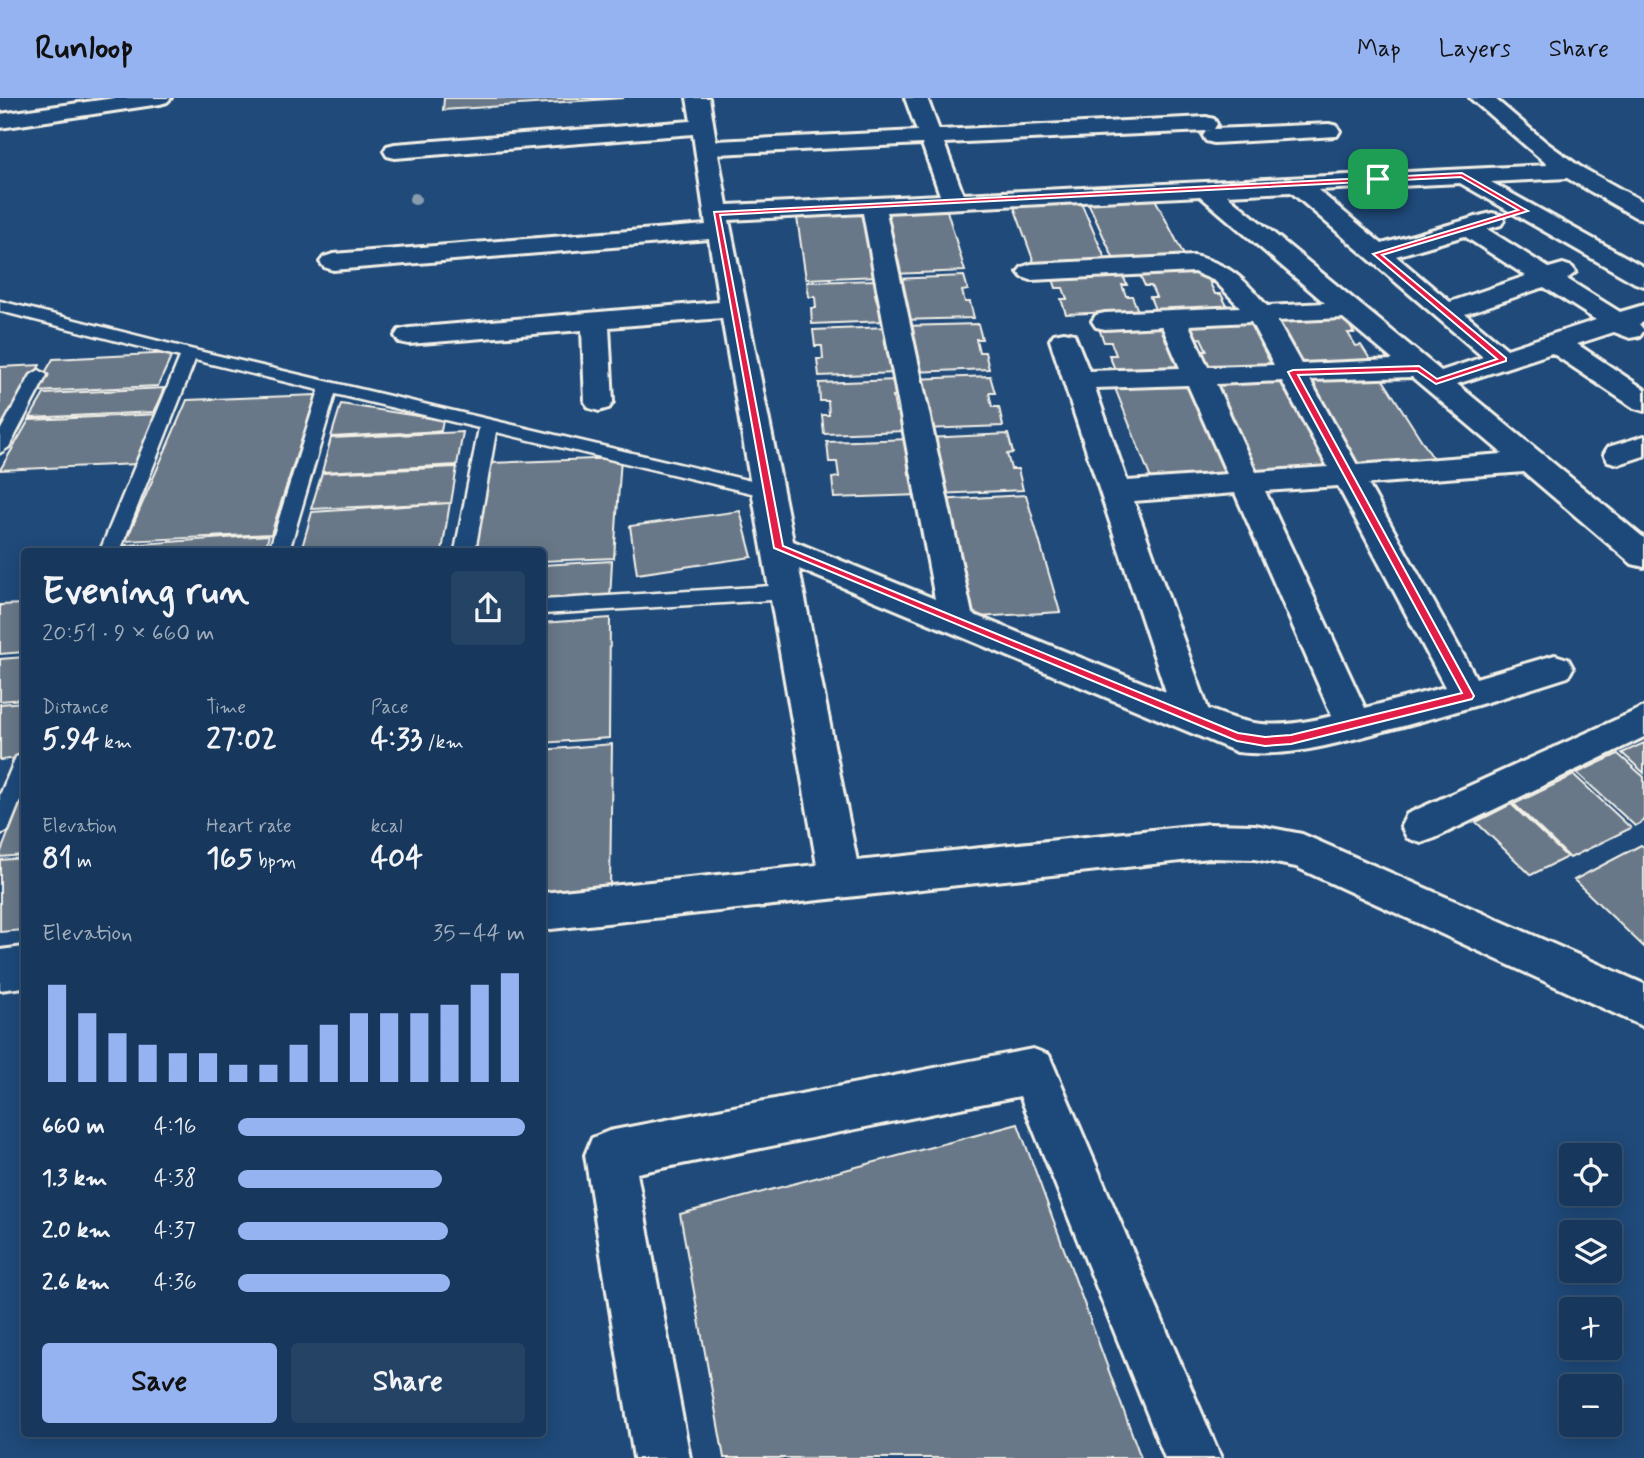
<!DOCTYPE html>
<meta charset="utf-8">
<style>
body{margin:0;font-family:Mynerve,sans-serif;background:#244365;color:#f1f3f6;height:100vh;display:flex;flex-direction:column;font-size:26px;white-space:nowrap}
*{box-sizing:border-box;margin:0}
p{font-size:23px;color:#9eacbb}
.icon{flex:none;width:38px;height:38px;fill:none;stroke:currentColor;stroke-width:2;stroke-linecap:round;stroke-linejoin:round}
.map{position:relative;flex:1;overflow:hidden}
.details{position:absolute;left:21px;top:450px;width:525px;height:889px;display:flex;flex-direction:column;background:#17385c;border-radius:7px;box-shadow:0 4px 18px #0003,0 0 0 2px #365272}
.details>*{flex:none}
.controls{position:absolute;left:1559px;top:1045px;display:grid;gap:14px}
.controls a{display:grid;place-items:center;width:63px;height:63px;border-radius:7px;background:#17385c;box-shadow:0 4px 18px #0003,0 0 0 2px #365272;font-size:35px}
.pin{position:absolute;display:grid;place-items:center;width:60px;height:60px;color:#fff;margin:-30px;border-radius:14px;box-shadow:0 4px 10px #0006}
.round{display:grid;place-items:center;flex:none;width:74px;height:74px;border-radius:7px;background:#244365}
.overview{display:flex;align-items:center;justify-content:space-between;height:119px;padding:0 21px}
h1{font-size:38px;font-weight:800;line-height:52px}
.figures{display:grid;grid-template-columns:repeat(3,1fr);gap:10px;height:119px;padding:7px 21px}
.figures div{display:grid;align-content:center}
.figures b{font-size:30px;font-weight:800}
.figures small{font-size:19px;font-weight:400}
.figures p{font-size:19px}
.chart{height:196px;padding:14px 21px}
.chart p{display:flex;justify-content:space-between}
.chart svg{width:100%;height:126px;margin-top:7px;stroke:#95b2f1;stroke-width:6}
.button{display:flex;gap:14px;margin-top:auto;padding:14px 21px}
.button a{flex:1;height:80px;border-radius:7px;background:#95b2f1;color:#111;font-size:28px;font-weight:800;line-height:80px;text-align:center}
.button a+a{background:#244365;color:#f1f3f6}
ul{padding:0 21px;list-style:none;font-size:23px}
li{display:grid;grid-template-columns:112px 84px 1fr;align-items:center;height:52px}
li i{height:18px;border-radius:9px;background:#95b2f1}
header{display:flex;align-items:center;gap:42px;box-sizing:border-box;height:98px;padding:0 35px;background:#95b2f1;color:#111}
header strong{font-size:33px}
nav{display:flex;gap:38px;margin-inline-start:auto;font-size:24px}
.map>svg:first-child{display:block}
.building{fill:#697888;stroke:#f4f1e8;stroke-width:2}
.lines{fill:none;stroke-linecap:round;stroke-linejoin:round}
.lane-casing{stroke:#f4f1e8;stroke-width:5}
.street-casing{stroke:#f4f1e8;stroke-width:6}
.lane{fill:#1f4a7a;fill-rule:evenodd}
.street{fill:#1f4a7a;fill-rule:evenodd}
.tree{fill:#889cae}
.route{fill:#e11d48;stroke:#fff;stroke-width:2;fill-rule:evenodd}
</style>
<header>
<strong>Runloop</strong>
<nav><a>Map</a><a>Layers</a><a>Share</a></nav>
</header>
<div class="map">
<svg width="1644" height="1360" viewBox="0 0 1644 1360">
<rect width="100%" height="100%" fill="#1f4a7a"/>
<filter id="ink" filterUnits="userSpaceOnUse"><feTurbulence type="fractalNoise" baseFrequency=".0143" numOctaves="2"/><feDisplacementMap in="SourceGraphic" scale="14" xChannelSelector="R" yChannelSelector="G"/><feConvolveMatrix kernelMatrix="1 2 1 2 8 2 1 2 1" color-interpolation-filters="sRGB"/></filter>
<g filter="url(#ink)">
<path class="building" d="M444,0H624L443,12Z
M1153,97L1187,163L1116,166L1086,100Z
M1079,100L1108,167L1036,170L1012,103Z
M945,106L965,173L893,176L878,109Z
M865,110L879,178L806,181L796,113Z
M1208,171L1215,185H1210L1215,196H1221L1229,212L1156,214L1150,199H1156L1151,188H1145L1138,173Z
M1121,173L1127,187H1122L1126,198H1132L1138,213L1066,216L1061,201H1067L1063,190H1056L1051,175Z
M964,178L968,192L962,193L965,204H970L974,220L901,222L893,181Z
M879,182L881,196H875L878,207H883L886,223L812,226L811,210H816L815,199H809L807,184Z
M1345,220L1354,235H1348L1356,248L1361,247L1372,264L1296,267L1287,251H1294L1287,238H1280L1272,222Z
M1260,222L1284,267L1208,270L1200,253H1207L1201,240L1194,241L1187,225Z
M978,226L982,241H976L979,254H985L989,271L912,274L903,228Z
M1172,226L1192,271L1116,274L1109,257H1116L1111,244H1104L1098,228Z
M888,229L891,245H885L888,258L893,257L896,275L819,278L817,261H823L822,248H815L813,232Z
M173,255L158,288L34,294L53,261Z
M40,267L2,335H0V269Z
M1378,274L1438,368L1354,372L1300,278Z
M1288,277L1341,371L1256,376L1209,281Z
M990,278L995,295H989L992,309H999L1003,328L923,331L913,281Z
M1192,281L1237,376L1151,381L1113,285Z
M897,282L900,299H893L896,314L902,313L905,333L824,336L822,317H829L828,303H820L819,285Z
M164,290L154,314L30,320L44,296Z
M316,297L271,436L126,443L187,302Z
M341,306L443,322L441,333L331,339Z
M161,316L138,366L0,372L29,322Z
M463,334L457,367L322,374L331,340Z
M1008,336L1013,355L1007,356L1011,371H1018L1023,392L938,396L927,340Z
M910,341L913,360H907L909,376L916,375L920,397L834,400L832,380L839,379L837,364H829L827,344Z
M621,360L614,460L542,463V453H473L489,365Z
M457,369L451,405L311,411L322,375Z
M1026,397L1060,514L963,520L937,402Z
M450,405L442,453H301L312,414Z
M740,413L752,459L637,476L630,428Z
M269,437L265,453H123L126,447Z
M612,463L610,502L542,506V467Z
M24,506V554L0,556V507Z
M610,520L609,640L542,645V525Z
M24,559V601L0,603V561Z
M24,604V646L19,660L0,662V606Z
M1644,645V675L1622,655Z
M612,646L610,791L542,797V652Z
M1618,656L1644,679V723L1635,728L1577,675Z
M1574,677L1631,730L1570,760L1514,706Z
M24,695V757L0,759V756Z
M1511,706L1567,759L1531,777L1476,724Z
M1641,747L1644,749V849L1574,782Z
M24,760V832L0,834V762Z
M1018,1026L1141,1360H724L680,1116Z"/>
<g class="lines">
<defs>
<path id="lane" d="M0,203L190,251L768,387L777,393L768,399L496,334L475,453H455L479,330L335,296L289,453H269L319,292L195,262L120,453H100L180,259L0,213Z
M39,272L47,277L9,349L0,355V333L31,277Z
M788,487L795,489L798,494L795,499L788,501L542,516V502Z
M24,656V693L8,733L0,736V697L16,659Z"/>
<path id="street" d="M115,0H171L167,4L160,6L0,30V16Z
M687,0H709L716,43L917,33L905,0H927L939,32L1206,19L1214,21L1217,26L1214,31L1206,33L944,45L963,96L1548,67L1470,0H1494L1547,45L1579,68L1644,104V121L1635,119L1567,80L1491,84L1644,169V188L1635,185L1460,85L1318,92L1382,146L1483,117L1492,115L1501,117L1504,122L1501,127L1487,131L1549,170L1563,166L1572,169L1576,174L1567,181L1620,214L1644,207V224L1639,226L1644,232L1640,238L1630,240L1614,234L1577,246L1644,291V313L1634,310L1552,255L1457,286L1644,440V469L1632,466L1524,374L1368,386L1476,580L1555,557L1568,561L1573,570L1568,579C1506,599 1447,617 1384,633C1335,646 1289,660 1237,654L799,471L857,763L1209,726L1255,727L1302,736L1644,886V929L1296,769L1255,761L1209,760L542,832V795L817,767L722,220L609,229L613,304L609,310L599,313L589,310L585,304L582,232L409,246L399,244L395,238L399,232L409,230L719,204L709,141L333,172L324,169L320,164L324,159L333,156L706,127L693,36L395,60L387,58L384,53L387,48L395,46L691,23ZM922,46L940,97L727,107L718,56ZM1291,94L1483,259L1441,273L1227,97ZM1200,98L1325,205L1267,208C1243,180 1231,167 1194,158L1031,166L1022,169L1018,174L1022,179L1031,182L1194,174L1215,183L1240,209L1105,215L1096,217L1092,223L1096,229L1105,231L1162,228L1180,270L1089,273L1074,236L1064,234L1054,236L1050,242L1166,594L972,516L886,114ZM863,115L935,501L793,443L729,122ZM1464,138L1526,178L1450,204L1396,158ZM1544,189L1596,222L1507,251L1465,216ZM1343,220L1393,262L1301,266L1277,223ZM1251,224L1274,267L1208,269L1189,227ZM1412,279L1503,356L1357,367L1310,282ZM1282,283L1328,369L1256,374L1216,286ZM1188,287L1227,376L1127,383L1095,290ZM1338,388L1445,589L1365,610L1265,393ZM1235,395L1332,618C1282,630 1256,631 1208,611L1134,403Z
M1329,26L1337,28L1340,33L1337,38L1214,45L1206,43L1203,38L1206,33L1214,31Z
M1644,338V358L1619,366L1608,363L1604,356L1608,349Z
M1644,609V639L1435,740L1421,745L1407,740L1401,728L1407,716Z
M24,849V889L0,892V852Z
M1033,951L1049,957L1221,1360H1165L1020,998L637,1075L690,1360H634L585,1057L592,1040L609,1033Z"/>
</defs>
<use href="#lane" class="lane-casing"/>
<use href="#street" class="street-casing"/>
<use href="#lane" class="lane"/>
<use href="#street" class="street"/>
</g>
<circle class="tree" cx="415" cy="101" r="6"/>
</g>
<path class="route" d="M1462,75L1528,113L1382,157L1506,260V263L1436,286L1417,273L1298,277L1474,598L1472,601L1291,646L1265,648L1237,643L774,450L714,114ZM1461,79L1518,112L1373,156L1497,261L1437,281L1419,268L1293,272L1288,274L1462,595L1291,637L1265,639L1238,635L783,448L720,117Z"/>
</svg>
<div class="controls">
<a><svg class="icon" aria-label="locate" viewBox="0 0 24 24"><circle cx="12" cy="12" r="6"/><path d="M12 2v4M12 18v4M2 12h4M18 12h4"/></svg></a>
<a><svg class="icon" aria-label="layers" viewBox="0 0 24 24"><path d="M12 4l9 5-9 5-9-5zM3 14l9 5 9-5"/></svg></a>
<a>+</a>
<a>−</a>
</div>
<div class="pin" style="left:1378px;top:81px;background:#1e9e55"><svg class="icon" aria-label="arrive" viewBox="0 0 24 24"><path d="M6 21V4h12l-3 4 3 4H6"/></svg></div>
<section class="details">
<div class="overview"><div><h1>Evening run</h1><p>20:51 · 9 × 660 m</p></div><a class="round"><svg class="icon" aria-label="share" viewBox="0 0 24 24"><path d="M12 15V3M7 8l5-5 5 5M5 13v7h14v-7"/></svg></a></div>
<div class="figures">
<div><p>Distance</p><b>5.94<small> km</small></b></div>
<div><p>Time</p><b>27:02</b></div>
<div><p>Pace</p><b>4:33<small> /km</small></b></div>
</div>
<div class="figures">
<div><p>Elevation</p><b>81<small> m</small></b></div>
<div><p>Heart rate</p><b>165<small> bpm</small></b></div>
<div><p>kcal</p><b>404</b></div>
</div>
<div class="chart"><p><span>Elevation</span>35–44 m</p>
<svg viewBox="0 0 160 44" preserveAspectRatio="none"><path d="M5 44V10M15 44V20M25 44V27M35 44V31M45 44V34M55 44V34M65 44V38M75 44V38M85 44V31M95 44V24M105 44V20M115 44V20M125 44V20M135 44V17M145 44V10M155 44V6"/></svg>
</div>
<ul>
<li><b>660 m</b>4:16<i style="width:100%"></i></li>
<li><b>1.3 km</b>4:38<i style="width:71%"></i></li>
<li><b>2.0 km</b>4:37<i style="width:73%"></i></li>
<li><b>2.6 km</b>4:36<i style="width:74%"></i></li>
</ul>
<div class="button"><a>Save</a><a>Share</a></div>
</section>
</div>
